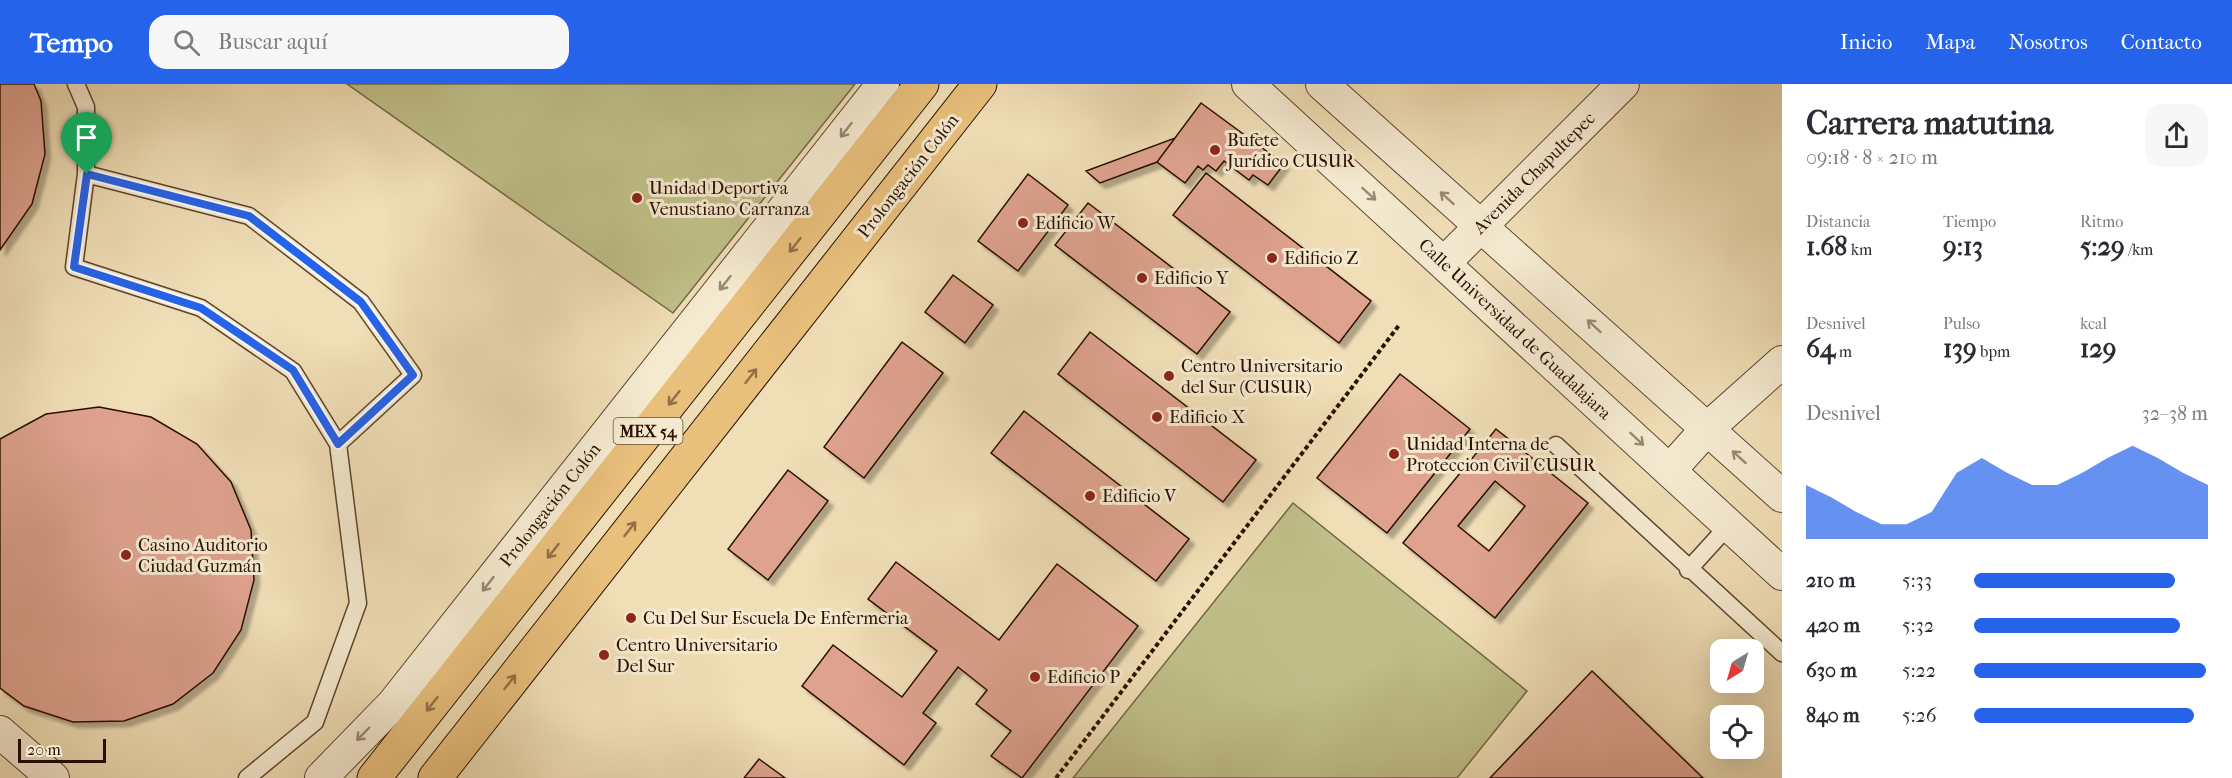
<!DOCTYPE html>
<html lang="es">
<meta charset="utf-8">
<style>
body{margin:0;font-family:"IM FELL French Canon",serif;background:#f7f7f7;color:#2b2b33;height:100vh;display:flex;flex-direction:column;font-size:22px;white-space:nowrap}
*{box-sizing:border-box;margin:0}
p{font-size:20px;color:#7c7c81}
.icon{flex:none;width:33px;height:33px;fill:none;stroke:currentColor;stroke-width:2;stroke-linecap:round;stroke-linejoin:round}
.map{position:relative;flex:1;overflow:hidden}
.drawer{display:flex;flex-direction:column;background:#fff;width:450px}
.drawer>*{flex:none}
.needle{width:39px;rotate:217deg}
.tools{position:absolute;left:1710px;top:555px;display:grid;gap:12px}
.tools a{display:grid;place-items:center;width:54px;height:54px;border-radius:12px;background:#fff;box-shadow:0 6px 24px #0002;font-size:30px}
.scale{position:absolute;left:18px;bottom:15px;width:88px;box-sizing:border-box;padding-left:6px;border:3px solid #2a1002;border-top:0;font-size:16px;line-height:21px;white-space:nowrap;color:#2a1002;-webkit-text-stroke:4px #f5ead0;paint-order:stroke}
.pin{position:absolute;display:grid;place-items:center;width:51px;height:51px;color:#fff;margin:-62px -26px;border-radius:50% 50% 50% 0;rotate:-45deg;box-shadow:0 0 6px #0007}
.pin .icon{rotate:45deg}
.round{display:grid;place-items:center;flex:none;width:63px;height:63px;border-radius:18px;background:#f7f7f7}
.headline{display:flex;align-items:center;justify-content:space-between;height:102px;padding:0 24px}
h1{font-size:33px;font-weight:700;line-height:45px}
.stats{display:grid;grid-template-columns:repeat(3,1fr);gap:9px;height:102px;padding:6px 24px}
.stats div{display:grid;align-content:center}
.stats b{font-size:26px;font-weight:700}
.stats small{font-size:16px;font-weight:400}
.stats p{font-size:16px}
.chart{height:168px;padding:12px 24px}
.chart p{display:flex;justify-content:space-between}
.chart svg{width:100%;height:108px;margin-top:6px;fill:#2563eb;opacity:.7}
ul{padding:0 24px;list-style:none;font-size:20px}
li{display:grid;grid-template-columns:96px 72px 1fr;align-items:center;height:45px}
li i{height:15px;border-radius:8px;background:#2563eb}
header{display:flex;align-items:center;gap:36px;box-sizing:border-box;height:84px;padding:0 30px;background:#2563eb;color:#fff}
header strong{font-size:28px}
nav{display:flex;gap:33px;margin-inline-start:auto;font-size:21px}
.search{width:420px;height:54px;background:#f7f7f7;display:flex;align-items:center;gap:15px;box-sizing:border-box;padding:0 21px;border-radius:18px;color:#7c7c81;font-size:22px}
main{display:flex;flex:1;min-height:0}
.map>svg:first-child{display:block}
.green{fill:#c0bf89;stroke:#756846;stroke-width:1.5}
.building{fill:#dea28e;stroke:#2a1002;stroke-width:1.5;fill-rule:evenodd;filter:url(#shadow)}
.lines{fill:none;stroke-linecap:round;stroke-linejoin:round}
.lane-casing{stroke:#5c442f;stroke-width:19}
.street-casing{stroke:#5c442f;stroke-width:34}
.primary-casing{stroke:#2a1002;stroke-width:35}
.path{stroke:#2a1002;stroke-width:4;stroke-dasharray:4.5 3;stroke-linecap:butt}
.lane{stroke:#f5ead0;stroke-width:16}
.street{stroke:#f5ead0;stroke-width:32}
.primary{stroke:#e8bf7b;stroke-width:33}
.oneway{stroke:#9a8873}
.oneway2{stroke:#927045}
.route-casing{stroke:#fff;stroke-width:12}
.route{stroke:#2563eb;stroke-width:8}
.poi-dot{fill:#8f2418;stroke:#f5ead0;stroke-width:2}
.labels{text-anchor:middle;stroke-width:6;stroke-linejoin:round;paint-order:stroke}
.shield{fill:#f5ead0;stroke:#675140;stroke-width:1.5}
.shield-label{font-size:16px;font-weight:bold;fill:#2a1002}
.poi-label{font-size:18px;fill:#2a1002;stroke:#f5ead0;text-anchor:start}
.street-label{font-size:18px;fill:#2a1002;stroke:#f5ead0}
</style>
<header>
<strong>Tempo</strong>
<div class="search"><svg class="icon" aria-label="search" viewBox="0 0 24 24"><circle cx="10" cy="10" r="6"/><path d="M15 15l6 6"/></svg>Buscar aquí</div>
<nav><a>Inicio</a><a>Mapa</a><a>Nosotros</a><a>Contacto</a></nav>
</header>
<main>
<div class="map">
<svg width="1782" height="694" viewBox="0 0 1782 694">
<defs>
<filter id="shadow"><feDropShadow dx="5.5" dy="5.5" stdDeviation="1.5" flood-color="#0004"/></filter>
</defs>
<rect width="100%" height="100%" fill="#f0deb6"/>
<filter id="stains"><feTurbulence type="fractalNoise" baseFrequency=".00333" numOctaves="4"/><feColorMatrix values="0 0 0 0 .2 0 0 0 0 .09 0 0 0 0 .02 0 0 0 .5 -.17"/></filter>
<radialGradient id="worn" r=".72"><stop offset=".6" stop-color="#630" stop-opacity="0"/><stop offset="1" stop-color="#630" stop-opacity=".3"/></radialGradient>
<path class="green" d="M347,0H855L673,229Z
M1293,419L1527,607L1457,694H1073Z"/>
<path class="building" d="M0,0H34L41,17L45,70L32,120L0,166Z
M1201,19L1284,80L1268,101L1253,91L1249,96L1224,77L1216,87L1208,81L1203,86L1198,82L1185,99L1157,78Z
M1175,54L1157,78L1100,99L1086,87Z
M1206,89L1371,217L1339,259L1173,131Z
M1028,90L1068,121L1018,187L978,157Z
M1088,119L1230,228L1197,270L1055,161Z
M953,191L993,221L965,259L925,228Z
M1090,248L1256,376L1223,418L1058,290Z
M902,258L943,289L864,394L824,363Z
M1400,290L1470,345L1387,449L1317,394Z
M99,323L151,333L197,360L231,398L251,446L254,496L241,546L213,589L173,620L124,637L73,638L24,622L0,604V355L46,330Z
M1024,327L1189,455L1156,497L991,369Z
M1496,345L1588,419L1495,534L1403,459ZM1495,397L1525,422L1489,467L1458,442Z
M788,386L828,417L768,496L728,465Z
M896,478L999,556L1057,480L1138,542L1022,694L991,672L1011,647L976,620L987,606L958,583L923,629L936,639L904,681L802,602L833,561L902,613L937,567L868,515Z
M1592,587L1703,694H1490Z
M759,675L785,694H744Z"/>
<g class="lines">
<defs>
<path id="lane" d="M76,0L86,23V90L74,183L201,224L293,287L338,360L358,519L315,638L247,694
M86,90L249,132L361,218L413,291L338,360
M1556,361L1782,569
M1688,486L1729,441"/>
<path id="street" d="M1248,0L1782,490
M1322,0L1782,412
M1444,179L1623,0
M1670,386L1707,345L1782,278
M0,648L53,694
M321,694L393,620L883,0"/>
<path id="primary" d="M374,694L922,0
M435,694L980,0"/>
</defs>
<use href="#lane" class="lane-casing"/>
<use href="#street" class="street-casing"/>
<use href="#primary" class="primary-casing"/>
<path class="path" d="M1056,694L1400,240"/>
<use href="#lane" class="lane"/>
<use href="#street" class="street"/>
<use href="#primary" class="primary"/>
</g>
<defs><path id="oneway-shaft" d="M-6 0H5M1.5-3L5.5 0L1.5 3" fill="none" stroke-width="1.6" stroke-linecap="round" stroke-linejoin="round" transform="scale(1.5)"/></defs>
<g class="oneway">
<use href="#oneway-shaft" transform="translate(846 46) rotate(128)"/>
<use href="#oneway-shaft" transform="translate(1369 110) rotate(42)"/>
<use href="#oneway-shaft" transform="translate(1447 114) rotate(-138)"/>
<use href="#oneway-shaft" transform="translate(725 199) rotate(128)"/>
<use href="#oneway-shaft" transform="translate(1594 242) rotate(-138)"/>
<use href="#oneway-shaft" transform="translate(1637 355) rotate(43)"/>
<use href="#oneway-shaft" transform="translate(1739 373) rotate(-138)"/>
<use href="#oneway-shaft" transform="translate(488 500) rotate(128)"/>
<use href="#oneway-shaft" transform="translate(363 650) rotate(134)"/>
</g>
<g class="oneway2">
<use href="#oneway-shaft" transform="translate(795 161) rotate(128)"/>
<use href="#oneway-shaft" transform="translate(751 292) rotate(-52)"/>
<use href="#oneway-shaft" transform="translate(674 314) rotate(128)"/>
<use href="#oneway-shaft" transform="translate(630 445) rotate(-52)"/>
<use href="#oneway-shaft" transform="translate(553 467) rotate(128)"/>
<use href="#oneway-shaft" transform="translate(510 598) rotate(-52)"/>
<use href="#oneway-shaft" transform="translate(432 620) rotate(128)"/>
</g>
<g class="lines">
<defs>
<path id="route" d="M87,90L249,132L361,218L413,291L338,360L293,286L201,224L74,183Z"/>
</defs>
<use href="#route" class="route-casing"/>
<use href="#route" class="route"/>
</g>
<g class="poi-dot">
<circle cx="1215" cy="66" r="6"/>
<circle cx="637" cy="114" r="6"/>
<circle cx="1023" cy="139" r="6"/>
<circle cx="1272" cy="174" r="6"/>
<circle cx="1142" cy="194" r="6"/>
<circle cx="1169" cy="292" r="6"/>
<circle cx="1157" cy="333" r="6"/>
<circle cx="1394" cy="370" r="6"/>
<circle cx="1090" cy="412" r="6"/>
<circle cx="126" cy="471" r="6"/>
<circle cx="631" cy="534" r="6"/>
<circle cx="604" cy="571" r="6"/>
<circle cx="1035" cy="593" r="6"/>
</g>
<g class="labels">
<rect class="shield" x="613.5" y="334" width="69" height="26" rx="4.5"/>
<g class="shield-label">
<text x="648" y="353">MEX 54</text>
</g>
<g class="poi-label">
<text x="1227" y="62">Bufete<tspan x="1227" dy="21">Jurídico CUSUR</tspan></text>
<text x="649" y="110">Unidad Deportiva<tspan x="649" dy="21">Venustiano Carranza</tspan></text>
<text x="1035" y="145">Edificio W</text>
<text x="1284" y="180">Edificio Z</text>
<text x="1154" y="200">Edificio Y</text>
<text x="1181" y="288">Centro Universitario<tspan x="1181" dy="21">del Sur (CUSUR)</tspan></text>
<text x="1169" y="339">Edificio X</text>
<text x="1406" y="366">Unidad Interna de<tspan x="1406" dy="21">Proteccion Civil CUSUR</tspan></text>
<text x="1102" y="418">Edificio V</text>
<text x="138" y="467">Casino Auditorio<tspan x="138" dy="21">Ciudad Guzmán</tspan></text>
<text x="643" y="540">Cu Del Sur Escuela De Enfermeria</text>
<text x="616" y="567">Centro Universitario<tspan x="616" dy="21">Del Sur</tspan></text>
<text x="1047" y="599">Edificio P</text>
</g>
<g class="street-label">
<text transform="translate(1534 89) rotate(-45)" y="6">Avenida Chapultepec</text>
<text transform="translate(908 92) rotate(-52)" y="6">Prolongación Colón</text>
<text transform="translate(1515 245) rotate(43)" y="6">Calle Universidad de Guadalajara</text>
<text transform="translate(550 421) rotate(-52)" y="6">Prolongación Colón</text>
</g>
</g>
<rect width="100%" height="100%" filter="url(#stains)"/>
<rect width="100%" height="100%" fill="url(#worn)"/>
</svg>
<div class="tools">
<a><svg class="needle" viewBox="-14 -14 28 28"><path d="M0-13l5 13h-10z" fill="#e53935"/><path d="M0 13l5-13h-10z" fill="#7c7c81"/></svg></a>
<a><svg class="icon" aria-label="locate" viewBox="0 0 24 24"><circle cx="12" cy="12" r="6"/><path d="M12 2v4M12 18v4M2 12h4M18 12h4"/></svg></a>
</div>
<div class="scale">20 m</div>
<div class="pin" style="left:87px;top:90px;background:#1e9e55"><svg class="icon" aria-label="arrive" viewBox="0 0 24 24"><path d="M6 21V4h12l-3 4 3 4H6"/></svg></div>
</div>
<section class="drawer">
<div class="headline"><div><h1>Carrera matutina</h1><p>09:18 · 8 × 210 m</p></div><a class="round"><svg class="icon" aria-label="share" viewBox="0 0 24 24"><path d="M12 15V3M7 8l5-5 5 5M5 13v7h14v-7"/></svg></a></div>
<div class="stats">
<div><p>Distancia</p><b>1.68<small> km</small></b></div>
<div><p>Tiempo</p><b>9:13</b></div>
<div><p>Ritmo</p><b>5:29<small> /km</small></b></div>
</div>
<div class="stats">
<div><p>Desnivel</p><b>64<small> m</small></b></div>
<div><p>Pulso</p><b>139<small> bpm</small></b></div>
<div><p>kcal</p><b>129</b></div>
</div>
<div class="chart"><p><span>Desnivel</span>32–38 m</p>
<svg viewBox="0 0 160 44" preserveAspectRatio="none"><path d="M0 44V22L10 27L20 33L30 38L40 38L50 33L60 17L70 11L80 17L90 22L100 22L110 17L120 11L130 6L140 11L150 17L160 22V44z"/></svg>
</div>
<ul>
<li><b>210 m</b>5:33<i style="width:86%"></i></li>
<li><b>420 m</b>5:32<i style="width:88%"></i></li>
<li><b>630 m</b>5:22<i style="width:99%"></i></li>
<li><b>840 m</b>5:26<i style="width:94%"></i></li>
</ul>
</section>
</main>
